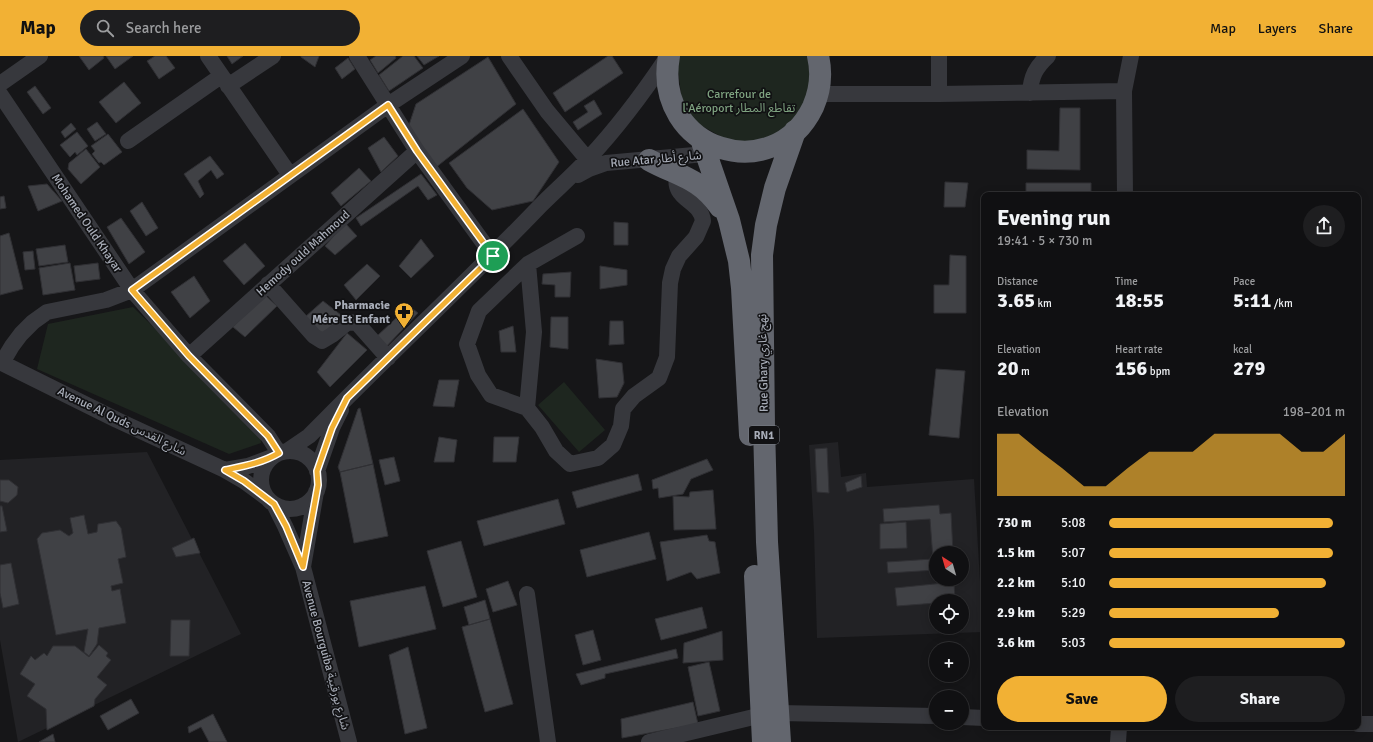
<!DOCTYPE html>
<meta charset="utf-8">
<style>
body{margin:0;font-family:Signika,"Noto Sans Arabic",sans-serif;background:#1e1e20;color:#f1f3f6;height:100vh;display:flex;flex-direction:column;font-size:15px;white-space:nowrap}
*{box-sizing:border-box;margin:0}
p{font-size:13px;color:#9c9d9f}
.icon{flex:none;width:22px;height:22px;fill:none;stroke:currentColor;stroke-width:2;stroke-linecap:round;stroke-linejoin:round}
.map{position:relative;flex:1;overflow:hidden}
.details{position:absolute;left:981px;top:136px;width:380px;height:538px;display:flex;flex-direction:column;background:#101012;border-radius:8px;box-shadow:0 2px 10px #0003,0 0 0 1px #303032}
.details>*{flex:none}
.needle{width:26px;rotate:323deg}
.buttons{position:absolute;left:929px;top:490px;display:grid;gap:8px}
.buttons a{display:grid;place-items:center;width:40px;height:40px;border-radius:50%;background:#101012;box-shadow:0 2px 10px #0003,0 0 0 1px #303032;font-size:20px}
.pin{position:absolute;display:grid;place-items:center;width:34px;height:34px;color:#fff;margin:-17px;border:2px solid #fff;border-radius:50%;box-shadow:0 1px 4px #0007}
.round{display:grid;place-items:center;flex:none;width:42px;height:42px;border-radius:21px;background:#1e1e20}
.summary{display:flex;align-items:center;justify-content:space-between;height:68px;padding:0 16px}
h1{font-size:22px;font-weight:700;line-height:30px}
.figures{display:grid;grid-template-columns:repeat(3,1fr);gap:6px;height:68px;padding:4px 16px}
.figures div{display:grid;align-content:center}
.figures b{font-size:20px;font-weight:700}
.figures small{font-size:11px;font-weight:400}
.figures p{font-size:11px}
.chart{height:112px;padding:8px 16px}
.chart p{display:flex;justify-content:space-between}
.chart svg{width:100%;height:72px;margin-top:4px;fill:#f2b134;opacity:.7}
.button{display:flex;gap:8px;margin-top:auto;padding:8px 16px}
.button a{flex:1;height:46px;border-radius:24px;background:#f2b134;color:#111;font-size:16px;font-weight:700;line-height:46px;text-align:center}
.button a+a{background:#1e1e20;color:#f1f3f6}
ul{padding:0 16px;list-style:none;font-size:13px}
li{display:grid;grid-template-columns:64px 48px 1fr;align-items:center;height:30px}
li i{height:10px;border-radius:5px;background:#f2b134}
header{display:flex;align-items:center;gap:24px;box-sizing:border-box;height:56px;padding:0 20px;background:#f2b134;color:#111}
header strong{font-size:19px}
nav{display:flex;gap:22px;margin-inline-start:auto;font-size:14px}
.search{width:280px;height:36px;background:#1e1e20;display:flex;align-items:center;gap:10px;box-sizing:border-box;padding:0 14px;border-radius:22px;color:#9c9d9f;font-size:15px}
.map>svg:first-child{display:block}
.built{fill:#222225;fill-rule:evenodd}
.green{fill:#1e261f}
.building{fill:#404145;stroke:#303034}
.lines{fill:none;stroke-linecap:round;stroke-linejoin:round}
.minor{stroke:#37383d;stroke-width:16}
.highway{stroke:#63666e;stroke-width:22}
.route-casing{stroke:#fff;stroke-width:8}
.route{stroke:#f2b134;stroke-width:5}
.labels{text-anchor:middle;stroke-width:3.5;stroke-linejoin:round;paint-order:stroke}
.shield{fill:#111113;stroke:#7b7e86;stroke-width:1}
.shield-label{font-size:11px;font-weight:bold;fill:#a8adb8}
.park-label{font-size:12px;fill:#7fa381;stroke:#111113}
.street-label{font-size:12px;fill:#a8adb8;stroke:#111113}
.poi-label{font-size:12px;font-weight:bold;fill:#a8adb8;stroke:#111113;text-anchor:end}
</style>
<header>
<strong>Map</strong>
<div class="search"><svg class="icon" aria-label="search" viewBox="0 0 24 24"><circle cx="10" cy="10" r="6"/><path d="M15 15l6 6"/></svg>Search here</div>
<nav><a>Map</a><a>Layers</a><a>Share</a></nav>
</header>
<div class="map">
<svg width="1373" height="686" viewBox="0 0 1373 686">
<rect width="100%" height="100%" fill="#161618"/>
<path class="built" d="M838,386L841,421L866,417L867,431L974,423L983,576L817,582L814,476L809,389ZM936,497H962V523H936ZM936,545H962V571H936Z
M147,396L241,578L18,686L0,584V404Z"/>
<path class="green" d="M676,0H810L809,45L782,79L740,91L684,60Z
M133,251L260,376L261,387L229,398L37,313L48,268Z
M564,326L605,374L579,396L538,349Z"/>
<path class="building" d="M79,0H103L104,2L89,14Z
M106,0H133L115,13Z
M155,0H166L175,12L159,23L147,5Z
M227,0H243L232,8Z
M301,0H319L315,11L301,1Z
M376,0H395L396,2L378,17L370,4Z
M403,0H414L423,12L389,35L379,19Z
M417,0H439L424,9Z
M608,0H612L623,17L565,56L553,37Z
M488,1L516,48L435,112L407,75L416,48Z
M348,2L355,13L342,23L335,12Z
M124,26L141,47L116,67L99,46Z
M35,30L51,52L43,58L27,36Z
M594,44L602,58L578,74L573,66L588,56L584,50Z
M1060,52H1080V114L1027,113V94L1059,95Z
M523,53L559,106L533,145L492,154L467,132L449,107Z
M97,66L106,78L95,85L87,73Z
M71,67L76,73L65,82L61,76Z
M77,76L88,90L77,99L75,96L70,101L60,89Z
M108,78L122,96L104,109L101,106L99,107L92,98L95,95L91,90Z
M384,81L398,100L381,116L368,92Z
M86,93L100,111L81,128L68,113L69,107Z
M210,100L224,118L217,123L211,114L198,125L204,138L200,142L184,118Z
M359,112L371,125L341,150L331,137Z
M421,118L437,139L428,144L418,130L361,170L356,162Z
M945,126L968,127L965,151H944Z
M1026,127H1091V139H1026Z
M47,128L62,145L38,155L28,130Z
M4,140L6,152L0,153V141Z
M142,146L158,172L146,180L130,155Z
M121,162L145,196L129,208L107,171Z
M614,166L628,167V189H614Z
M345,167L357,180L335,199L325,190Z
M9,177L23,233L0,239V180Z
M421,183L434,200L411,222L399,210Z
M245,187L265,210L244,229L223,205Z
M65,189L68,206L39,210L36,193Z
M33,195L35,213L25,214L23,196Z
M950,199L966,200V257H934V229H949Z
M70,207L75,234L43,239L39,212Z
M98,207L100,223L76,226L74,210Z
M367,208L380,220L356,244L344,229Z
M600,210L627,214V229L600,233Z
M571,216L570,241H555V229L542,228L543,218Z
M194,220L210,245L190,262L171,236Z
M265,239L277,250L245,281L233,271Z
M323,245L341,259L323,281L305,261Z
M409,250L418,257L385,292L376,281Z
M551,261H568V293L550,291Z
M610,265H623L624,288L609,289Z
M513,270L516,296H501L499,275Z
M347,277L367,294L330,331L317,316Z
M596,303L622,307L624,327L617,341L599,342Z
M936,313L965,315L959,382L929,379Z
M439,324H459L454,351L433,350Z
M360,352L373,408L340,416L338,411L358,353Z
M439,381L457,384L454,406H434Z
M494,381H519L516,406H493Z
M827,392L829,437L817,436L815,393Z
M394,401L400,425L385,429L379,404Z
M707,403L713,414L691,423L683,438L659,442L658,432L653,433L652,424Z
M373,408L388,480L354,487L340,416Z
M638,418L642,434L577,452L572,436Z
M861,420L862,431L847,436L845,427Z
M0,424H9L18,431L17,439L8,447L0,445Z
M713,434L716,473L674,474L673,440L689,441L690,436Z
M558,443L565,468L484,490L477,465Z
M939,449L940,458L951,457L953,497H936V514L888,517L887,506L933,503L930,463L884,466L883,453Z
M0,450H2L7,475L0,476Z
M84,459L88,478L97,476L98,468L116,465L121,472L126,501L118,503L123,527L111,530L112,535L120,533L126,567L99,572L97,588L89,600L84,596L88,573L56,579L37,483L42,477L60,474L69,480L73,477L70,462Z
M906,466L907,492L880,493V468Z
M649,476L656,503L587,521L580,494Z
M707,479L709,485L715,486L720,517L697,523L691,516L667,525L660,486Z
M194,482L200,497L176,501L172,492Z
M461,485L477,541L443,551L427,495Z
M11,507L19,548L3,552L0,537V509Z
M508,525L517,549L493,556L486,533Z
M954,526L955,545H936V547L897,550L895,532Z
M425,530L436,573L359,591L350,545Z
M485,544L490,563L469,569L464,551Z
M702,551L707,572L661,584L655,563Z
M490,563L513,648L485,656L462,571Z
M171,564H190L189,600H170Z
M593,574L601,604L583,609L575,579Z
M722,575L723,604L683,607L684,587Z
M99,589L108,597L106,600L111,604L97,621L107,629L95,643L94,650L47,674L46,653L27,640L35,628L20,618L31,600L35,604L44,597L47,600L53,590H75L89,601Z
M408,591L427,672L405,678L389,599Z
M676,593L678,602L605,618V622L581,629L576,618Z
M709,606L720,655L698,660L688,611Z
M131,643L139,657L108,674L100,660Z
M693,646L698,668L622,682L621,663Z
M213,658L227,686H209L201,671L189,677L188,671Z
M53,678L55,686H39Z"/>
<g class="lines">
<path class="minor" d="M208,0L290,119
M357,0L417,95L493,200
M509,0L547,55L588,104
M939,0V38
M0,28L40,0
M228,30L273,0
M1030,37C1031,20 1036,11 1048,0
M0,38L132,234L189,300L268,380L279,397
M818,38H939L1124,35
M128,85L221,20
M578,119L589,113L606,107L716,97
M1125,139L1124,35L1131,0
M577,180L528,208L479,255L467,288L478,319L491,339L527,352L542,371L556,395L570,408L598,402L613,389L621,370L623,353L634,340L659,322L667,301L670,227L673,213L679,200L696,181L703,165C701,143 669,145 678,116
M268,228L314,280L322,285L332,279L348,266L357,267L388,302
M189,300L417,95
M0,306L117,364L225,414L244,425L267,442
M2,307L12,290L21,278L33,266L47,256L106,244L132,234L388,49L462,0
M527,352L534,276L528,208
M287,395L309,380L324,365C396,292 470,223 541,149C556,134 573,119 588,103C618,71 644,36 668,0
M261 424a29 29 0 1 1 58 0a29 29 0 1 1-58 0Z
M225,414L248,410L272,401
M317,415L332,372L341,354
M274,448L285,470L303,511L349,686
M303,511L316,436
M527,538L548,686
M962,661L984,662
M1358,668H1373
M649,686L762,659L779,657L936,660
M1118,686L1119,671"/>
<path class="highway" d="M669,0C652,95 774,132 813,51C820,35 822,17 818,0
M701,83L729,164L739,205L742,232L750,379
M649,104C678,120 699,121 720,151
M755,520L763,686
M780,686L767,486L764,370L762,199L766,169L775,132L795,75"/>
</g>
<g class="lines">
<defs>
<path id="route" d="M388,49L417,95L493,200L347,342L332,372L317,415L318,429L303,511L286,470L274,448L244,425L225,414C244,410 262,407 279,397L268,380L189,300L132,234Z"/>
</defs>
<use href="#route" class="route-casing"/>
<use href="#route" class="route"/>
</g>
<defs>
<symbol id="pharmacy-pin" viewBox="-11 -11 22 30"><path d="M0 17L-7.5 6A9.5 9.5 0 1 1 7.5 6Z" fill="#f2b134" stroke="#111113"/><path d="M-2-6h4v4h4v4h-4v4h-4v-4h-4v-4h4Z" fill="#111"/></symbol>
</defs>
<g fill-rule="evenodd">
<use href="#pharmacy-pin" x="393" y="245" width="22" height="30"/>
</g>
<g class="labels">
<rect class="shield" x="749" y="370" width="30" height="18" rx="3"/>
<g class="shield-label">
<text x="764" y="383">RN1</text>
</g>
<g class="park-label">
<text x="739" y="42">Carrefour de<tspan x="739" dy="14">l'Aéroport تقاطع المطار</tspan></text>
</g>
<g class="street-label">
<text transform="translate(656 103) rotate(-5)" y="4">Rue Atar شارع أطار</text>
<text transform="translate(87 167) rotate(56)" y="4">Mohamed Ould Khayar</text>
<text transform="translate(303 197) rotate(-42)" y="4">Hemody ould Mahmoud</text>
<text transform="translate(763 307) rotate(-91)" y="4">Rue Ghary نهج غاري</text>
<text transform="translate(122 365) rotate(26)" y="4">Avenue Al Quds شارع القدس</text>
<text transform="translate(326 599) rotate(75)" y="4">Avenue Bourguiba شارع بورقيبة</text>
</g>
<g class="poi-label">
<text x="390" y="253">Pharmacie<tspan x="390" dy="14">Mére Et Enfant</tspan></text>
</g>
</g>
</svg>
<div class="buttons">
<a><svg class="needle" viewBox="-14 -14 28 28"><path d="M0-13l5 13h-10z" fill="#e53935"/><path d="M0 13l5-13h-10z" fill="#9c9d9f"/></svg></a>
<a><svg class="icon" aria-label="locate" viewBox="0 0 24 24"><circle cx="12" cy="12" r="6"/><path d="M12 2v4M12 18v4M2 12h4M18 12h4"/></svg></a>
<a>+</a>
<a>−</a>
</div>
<div class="pin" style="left:493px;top:200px;background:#1e9e55"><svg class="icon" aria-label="arrive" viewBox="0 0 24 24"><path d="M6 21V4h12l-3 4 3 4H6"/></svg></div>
<section class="details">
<div class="summary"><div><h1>Evening run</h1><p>19:41 · 5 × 730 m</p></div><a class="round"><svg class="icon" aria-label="share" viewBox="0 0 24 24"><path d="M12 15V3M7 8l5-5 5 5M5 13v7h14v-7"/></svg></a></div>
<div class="figures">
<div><p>Distance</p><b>3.65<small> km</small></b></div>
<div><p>Time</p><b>18:55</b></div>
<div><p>Pace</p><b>5:11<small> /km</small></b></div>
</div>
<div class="figures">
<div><p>Elevation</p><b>20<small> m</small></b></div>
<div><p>Heart rate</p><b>156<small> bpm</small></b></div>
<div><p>kcal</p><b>279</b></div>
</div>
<div class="chart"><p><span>Elevation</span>198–201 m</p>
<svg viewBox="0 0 160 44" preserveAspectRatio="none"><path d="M0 44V6L10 6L20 17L30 27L40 38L50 38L60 27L70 17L80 17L90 17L100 6L110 6L120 6L130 6L140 17L150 17L160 6V44z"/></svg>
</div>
<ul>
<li><b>730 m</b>5:08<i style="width:95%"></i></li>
<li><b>1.5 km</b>5:07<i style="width:95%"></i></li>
<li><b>2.2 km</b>5:10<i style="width:92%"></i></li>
<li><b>2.9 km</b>5:29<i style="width:72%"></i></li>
<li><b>3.6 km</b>5:03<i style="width:100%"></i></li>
</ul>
<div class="button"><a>Save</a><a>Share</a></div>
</section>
</div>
